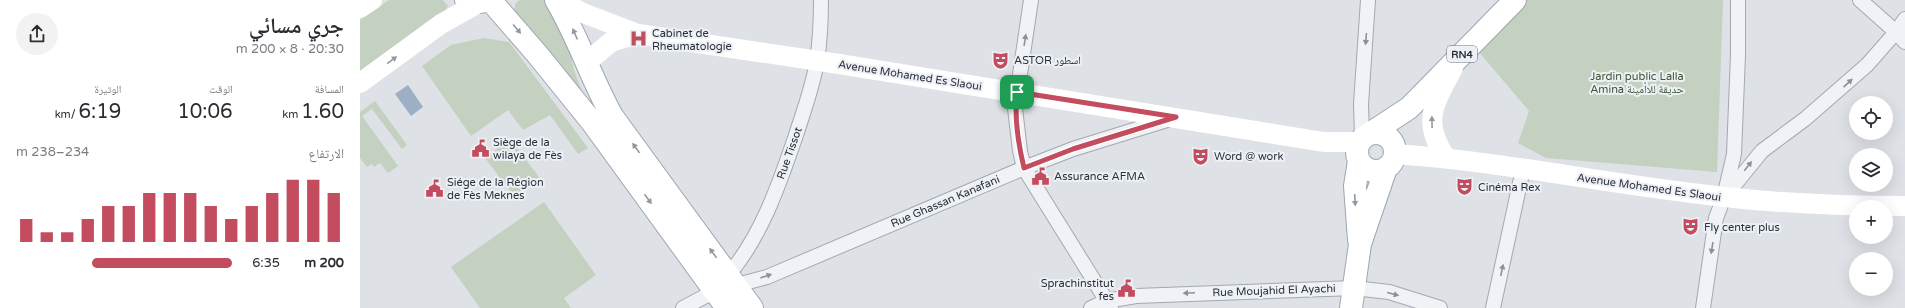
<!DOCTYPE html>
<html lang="ar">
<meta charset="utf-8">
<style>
body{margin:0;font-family:"Varela Round","Noto Naskh Arabic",sans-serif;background:#f2f2f3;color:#2b2b33;direction:rtl;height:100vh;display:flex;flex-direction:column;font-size:15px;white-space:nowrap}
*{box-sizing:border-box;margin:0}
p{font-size:13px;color:#7c7c81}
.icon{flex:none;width:22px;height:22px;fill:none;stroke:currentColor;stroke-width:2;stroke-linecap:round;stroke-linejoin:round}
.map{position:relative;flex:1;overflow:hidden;direction:ltr}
.details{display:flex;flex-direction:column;background:#fff;width:360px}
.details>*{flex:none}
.tools{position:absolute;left:1489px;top:96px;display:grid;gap:8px}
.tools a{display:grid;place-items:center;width:44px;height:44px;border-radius:50%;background:#fff;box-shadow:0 4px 16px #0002;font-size:20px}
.pin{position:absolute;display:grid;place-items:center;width:34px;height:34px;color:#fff;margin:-17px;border-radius:8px;box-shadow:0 2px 6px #0006}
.round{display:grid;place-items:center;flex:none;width:42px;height:42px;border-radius:21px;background:#f2f2f3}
.overview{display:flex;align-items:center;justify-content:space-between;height:68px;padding:0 16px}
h1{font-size:22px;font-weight:600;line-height:30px}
.figures{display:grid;grid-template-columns:repeat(3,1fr);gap:6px;height:68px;padding:4px 16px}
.figures div{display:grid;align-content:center}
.figures b{font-size:20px;font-weight:600}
.figures small{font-size:11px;font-weight:400}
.figures p{font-size:11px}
.chart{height:112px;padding:8px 16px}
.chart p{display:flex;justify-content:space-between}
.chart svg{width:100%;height:72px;margin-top:4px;stroke:#c34c5f;stroke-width:6}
ul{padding:0 16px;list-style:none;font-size:13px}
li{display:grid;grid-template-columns:64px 48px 1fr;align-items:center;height:30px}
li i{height:10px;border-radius:5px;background:#c34c5f}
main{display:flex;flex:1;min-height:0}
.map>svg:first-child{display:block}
.green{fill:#c4d0c0}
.water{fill:#9cafc4}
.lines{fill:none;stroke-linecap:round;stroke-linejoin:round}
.street-casing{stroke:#a4a8b0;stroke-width:16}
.primary-casing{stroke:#9ea6b1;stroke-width:24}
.street{stroke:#f0f2f5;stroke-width:14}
.secondary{stroke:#fff;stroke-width:20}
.primary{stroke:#fff;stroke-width:22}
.oneway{fill:#94989e}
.oneway2{fill:#8c9198}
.route-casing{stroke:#fff;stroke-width:8}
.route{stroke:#c34c5f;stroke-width:5}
.labels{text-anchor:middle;stroke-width:4;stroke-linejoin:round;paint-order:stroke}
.shield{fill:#edf0f4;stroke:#646a73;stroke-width:1}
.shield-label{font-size:10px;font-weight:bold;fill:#29303c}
.poi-label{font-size:11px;fill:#29303c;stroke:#edf0f4;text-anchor:start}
.street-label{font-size:11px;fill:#29303c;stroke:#edf0f4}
.park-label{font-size:11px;fill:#3d5737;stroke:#edf0f4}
</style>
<main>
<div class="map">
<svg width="1545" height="308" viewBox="0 0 1545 308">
<rect width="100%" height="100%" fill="#dee1e6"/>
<path class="green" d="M29,0H83L88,6L84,13L0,73V20Z
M160,0H184L208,43L214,70L225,99L154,11L156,3Z
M1160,0H1363L1357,172L1186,158L1158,143L1169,111L1119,52Z
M124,38L149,42L228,148L218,154L190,115L163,130L148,110L111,136L62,66L91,45Z
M15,101L47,145L42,149L12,109L2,116L38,166L28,173L20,163L14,167L12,164L7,167L0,158V112Z
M150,139L179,177L154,196L125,158Z
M184,202L236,275L204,298L211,308H120L91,267Z"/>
<path class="water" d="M48,85L63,107L51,116L35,94Z"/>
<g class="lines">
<defs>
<path id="street" d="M671,0L655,108L660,151L664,168L751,308
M1500,0L1536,32L1545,42
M1002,138L1001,104L1008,0
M1367,194L1402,151L1445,119L1507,65L1536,32L1545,19
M363,281C400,241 419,185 436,135C444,110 453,86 457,61C460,41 461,20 461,0
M323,308L355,291L407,277L664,168L713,149L810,119
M731,308L746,301L776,296L994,288L1029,292L1080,308
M1133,308L1163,169
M1343,308L1356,218L1364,197L1374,154L1378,55V0"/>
<path id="primary" d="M106,0L120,2L133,0
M196,0C218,37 231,78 252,116L392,308
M131,1L177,54L232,122L367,308
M997 152a19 19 0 1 1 38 0a19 19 0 1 1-38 0Z
M1011,133L1049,108L1059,98L1155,0
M999,161L995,186L999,240
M991,308L1000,244L1026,168"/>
</defs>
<use href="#street" class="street-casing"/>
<use href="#primary" class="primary-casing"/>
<use href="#street" class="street"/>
<path class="secondary" d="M198,0L223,13L278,34L479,64L964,142H999
M0,8L12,0
M227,62L251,42L278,34
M0,83L81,24L120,2
M1035,154C1137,161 1238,182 1340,194C1408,203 1476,206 1545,206
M1086,158C1061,121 1074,104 1093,68"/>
<use href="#primary" class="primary"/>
</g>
<defs><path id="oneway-solid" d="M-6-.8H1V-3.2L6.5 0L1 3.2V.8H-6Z"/></defs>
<g class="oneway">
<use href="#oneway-solid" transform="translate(157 29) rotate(50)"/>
<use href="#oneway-solid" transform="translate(215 34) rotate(-114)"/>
<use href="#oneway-solid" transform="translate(32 60) rotate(-36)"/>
<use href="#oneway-solid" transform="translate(1072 122) rotate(-91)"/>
<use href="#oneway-solid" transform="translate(276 148) rotate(-126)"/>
<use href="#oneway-solid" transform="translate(288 199) rotate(54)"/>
<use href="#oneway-solid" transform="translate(995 200) rotate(87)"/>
<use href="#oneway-solid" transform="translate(353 253) rotate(-126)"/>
</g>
<g class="oneway2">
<use href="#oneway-solid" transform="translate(1006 39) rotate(94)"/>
<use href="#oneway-solid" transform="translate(665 40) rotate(-81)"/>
<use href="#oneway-solid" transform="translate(1488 83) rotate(-43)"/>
<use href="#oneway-solid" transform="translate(1388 166) rotate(-52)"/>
<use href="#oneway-solid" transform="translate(1352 248) rotate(99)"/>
<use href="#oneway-solid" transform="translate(1142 270) rotate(-78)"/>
<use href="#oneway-solid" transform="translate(406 276) rotate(-19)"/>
<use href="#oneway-solid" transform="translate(829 293) rotate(178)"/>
<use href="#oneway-solid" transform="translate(1033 294) rotate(15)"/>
</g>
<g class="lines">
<defs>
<path id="route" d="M657,92L816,117L713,149L664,168C658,143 654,117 657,92Z"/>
</defs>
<use href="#route" class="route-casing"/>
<use href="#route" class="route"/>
</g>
<defs>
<symbol id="hospital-bare" viewBox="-9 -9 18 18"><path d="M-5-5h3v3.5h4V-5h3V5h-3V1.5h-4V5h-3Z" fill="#c34c5f" stroke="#edf0f4" stroke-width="2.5" paint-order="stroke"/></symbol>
<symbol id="theatre-bare" viewBox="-9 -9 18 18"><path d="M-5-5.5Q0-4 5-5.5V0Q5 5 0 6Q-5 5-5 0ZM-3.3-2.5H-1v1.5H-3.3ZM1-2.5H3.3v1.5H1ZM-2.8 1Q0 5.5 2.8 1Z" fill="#c34c5f" stroke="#edf0f4" stroke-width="2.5" paint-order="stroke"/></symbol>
<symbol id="civic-bare" viewBox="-9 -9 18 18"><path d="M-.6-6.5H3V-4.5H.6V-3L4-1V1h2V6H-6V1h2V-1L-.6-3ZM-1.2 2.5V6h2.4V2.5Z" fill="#c34c5f" stroke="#edf0f4" stroke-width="2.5" paint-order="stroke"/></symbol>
</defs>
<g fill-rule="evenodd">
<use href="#hospital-bare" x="266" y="26" width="25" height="25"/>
<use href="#theatre-bare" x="628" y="48" width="25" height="25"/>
<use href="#civic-bare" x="108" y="136" width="25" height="25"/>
<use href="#theatre-bare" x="828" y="144" width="25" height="25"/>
<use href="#civic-bare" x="668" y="164" width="25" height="25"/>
<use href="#theatre-bare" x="1092" y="174" width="25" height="25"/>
<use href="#civic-bare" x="62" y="176" width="25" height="25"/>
<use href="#theatre-bare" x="1318" y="214" width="25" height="25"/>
<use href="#civic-bare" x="754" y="276" width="25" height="25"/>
</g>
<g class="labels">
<rect class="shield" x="1087" y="46" width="30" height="16" rx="3"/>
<g class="shield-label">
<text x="1102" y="58">RN4</text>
</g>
<g class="poi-label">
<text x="292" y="37">Cabinet de<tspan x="292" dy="13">Rheumatologie</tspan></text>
<text x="654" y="64">ASTOR اسطور</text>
<text x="133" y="146">Siège de la<tspan x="133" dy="13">wilaya de Fès</tspan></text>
<text x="854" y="160">Word @ work</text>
<text x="694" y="180">Assurance AFMA</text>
<text x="87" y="186">Siége de la Région<tspan x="87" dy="13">de Fès Meknes</tspan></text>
<text x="1118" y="191">Cinéma Rex</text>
<text x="1344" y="231">Fly center plus</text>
<text x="754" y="287" text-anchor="end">Sprachinstitut<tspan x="754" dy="13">fes</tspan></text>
</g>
<g class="street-label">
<text transform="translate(550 75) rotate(9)" y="4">Avenue Mohamed Es Slaoui</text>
<text transform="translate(429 153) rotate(-70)" y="4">Rue Tissot</text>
<text transform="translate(1289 187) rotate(8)" y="4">Avenue Mohamed Es Slaoui</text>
<text transform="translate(585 201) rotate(-23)" y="4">Rue Ghassan Kanafani</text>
<text transform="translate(914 290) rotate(-2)" y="4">Rue Moujahid El Ayachi</text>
</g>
<g class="park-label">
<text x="1277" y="80">Jardin public Lalla<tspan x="1277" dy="13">Amina حديقة للاأمينة</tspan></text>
</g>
</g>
</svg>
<div class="tools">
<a><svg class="icon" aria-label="locate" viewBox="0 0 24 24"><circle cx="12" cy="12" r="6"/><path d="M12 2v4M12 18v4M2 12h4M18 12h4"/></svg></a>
<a><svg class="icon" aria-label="layers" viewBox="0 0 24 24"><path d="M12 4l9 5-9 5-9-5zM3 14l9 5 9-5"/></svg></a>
<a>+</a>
<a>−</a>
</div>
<div class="pin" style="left:657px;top:92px;background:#1e9e55"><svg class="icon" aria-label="arrive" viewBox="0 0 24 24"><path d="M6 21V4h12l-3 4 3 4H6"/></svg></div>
</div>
<section class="details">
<div class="overview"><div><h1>جري مسائي</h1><p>20:30 · 8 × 200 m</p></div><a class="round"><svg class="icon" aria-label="share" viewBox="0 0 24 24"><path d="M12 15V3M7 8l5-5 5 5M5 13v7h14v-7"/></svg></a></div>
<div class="figures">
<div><p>المسافة</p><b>1.60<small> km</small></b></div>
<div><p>الوقت</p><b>10:06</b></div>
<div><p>الوتيرة</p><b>6:19<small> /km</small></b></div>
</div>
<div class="chart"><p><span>الارتفاع</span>234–238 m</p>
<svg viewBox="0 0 160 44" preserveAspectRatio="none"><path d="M5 44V30M15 44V38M25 44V38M35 44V30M45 44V22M55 44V22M65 44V14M75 44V14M85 44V14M95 44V22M105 44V30M115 44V22M125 44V14M135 44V6M145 44V6M155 44V14"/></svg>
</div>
<ul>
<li><b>200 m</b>6:35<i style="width:65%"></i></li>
</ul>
</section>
</main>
